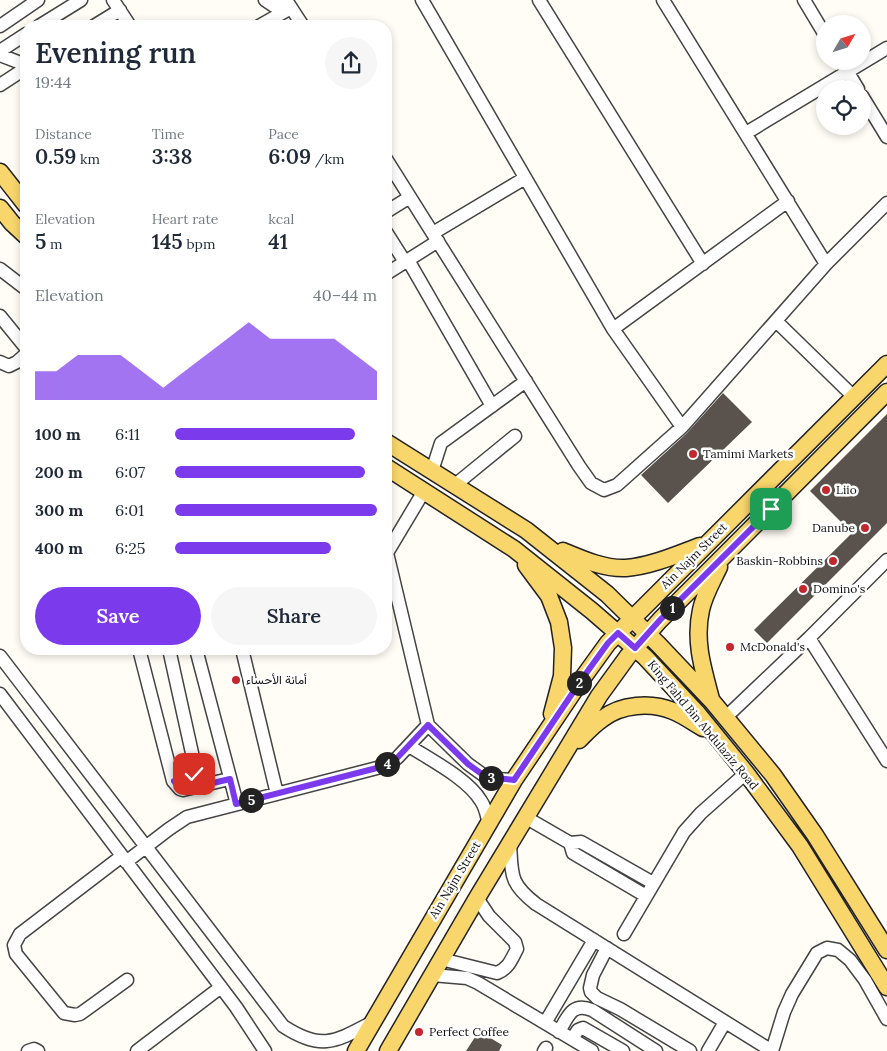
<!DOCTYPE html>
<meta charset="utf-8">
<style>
body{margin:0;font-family:Lora,Vazirmatn,serif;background:#f6f6f7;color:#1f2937;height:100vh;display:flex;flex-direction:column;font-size:19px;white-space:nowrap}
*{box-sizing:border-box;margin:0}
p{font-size:16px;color:#747a83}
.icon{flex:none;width:28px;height:28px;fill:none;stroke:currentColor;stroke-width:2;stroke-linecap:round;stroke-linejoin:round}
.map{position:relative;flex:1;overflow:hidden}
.panel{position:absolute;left:20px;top:20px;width:372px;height:635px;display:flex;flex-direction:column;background:#fff;border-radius:20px;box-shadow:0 2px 8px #0003}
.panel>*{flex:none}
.needle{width:32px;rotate:51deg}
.fabs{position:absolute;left:816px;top:15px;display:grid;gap:10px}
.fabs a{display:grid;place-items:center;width:55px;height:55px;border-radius:50%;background:#fff;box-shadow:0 2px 8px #0003;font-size:25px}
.pin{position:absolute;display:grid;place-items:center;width:42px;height:42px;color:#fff;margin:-21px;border-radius:10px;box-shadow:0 2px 8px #0006}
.km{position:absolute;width:25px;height:25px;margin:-12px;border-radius:50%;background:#222;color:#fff;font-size:14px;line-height:25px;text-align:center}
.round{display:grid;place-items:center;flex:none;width:52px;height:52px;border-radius:26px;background:#f6f6f7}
.headline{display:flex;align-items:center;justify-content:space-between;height:85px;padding:0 15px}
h1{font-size:28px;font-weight:600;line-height:38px}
.stats{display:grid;grid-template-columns:repeat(3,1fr);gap:8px;height:85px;padding:5px 15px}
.stats div{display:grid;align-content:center}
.stats b{font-size:21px;font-weight:600}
.stats small{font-size:14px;font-weight:400}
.stats p{font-size:14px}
.chart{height:140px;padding:10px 15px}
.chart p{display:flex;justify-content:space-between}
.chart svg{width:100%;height:90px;margin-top:5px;fill:#7c3aed;opacity:.7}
.action{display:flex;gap:10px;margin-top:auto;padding:10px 15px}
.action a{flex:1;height:58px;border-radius:30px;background:#7c3aed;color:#fff;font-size:20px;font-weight:600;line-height:58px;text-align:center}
.action a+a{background:#f6f6f7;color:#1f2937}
ul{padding:0 15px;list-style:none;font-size:16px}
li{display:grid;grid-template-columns:80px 60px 1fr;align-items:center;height:38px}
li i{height:12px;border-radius:6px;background:#7c3aed}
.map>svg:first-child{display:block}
.building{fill:#5a524d}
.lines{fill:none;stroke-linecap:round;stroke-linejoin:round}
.minor-casing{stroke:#444;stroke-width:15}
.major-casing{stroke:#222;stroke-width:19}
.minor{stroke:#fff;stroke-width:12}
.major{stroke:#f9d66b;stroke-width:16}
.route-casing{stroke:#fff;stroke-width:10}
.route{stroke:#7c3aed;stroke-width:6}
.poi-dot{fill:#c4262e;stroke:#fff;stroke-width:2}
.labels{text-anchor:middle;stroke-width:5;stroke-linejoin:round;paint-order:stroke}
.poi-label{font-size:12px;fill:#111;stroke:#fff;text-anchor:start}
.street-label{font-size:12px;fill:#111;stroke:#fff}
</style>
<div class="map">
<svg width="887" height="1051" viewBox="0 0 887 1051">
<rect width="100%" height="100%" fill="#fffdf5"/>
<path class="building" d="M723,393L752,422L668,503L641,475L687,433Z
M887,414V523L767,643L754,630L852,533L810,491Z
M479,1031L502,1045L499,1051H466Z"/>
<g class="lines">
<defs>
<path id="minor" d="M113,0L130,26
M265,0L274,6L287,1
M286,0L303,26
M422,0L613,329L682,427L826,264L887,203
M539,0L703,264
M663,0L826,264
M804,0L825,35
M0,26L38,0
M39,26L81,0
M94,26L120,10
M259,26L291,8
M0,51L26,34
M0,55L26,65
M841,61L858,89
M0,85L26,68
M862,96L887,137
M746,133L887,48
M386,159L579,466L591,483L604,490L617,485L682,427
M386,212L410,197
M386,232L405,262
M433,233L525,178
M408,260L492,406
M0,269L26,289
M386,274L438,241
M0,316L26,348
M776,321L854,397
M613,329L788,201
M0,362L9,366L17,362L26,354
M432,471L441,443L526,381
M455,485L515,436
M424,491L387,553L428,725L468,764L486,777L495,779L514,780
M809,638L887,761
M139,649L173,781L180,789L183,790L229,779
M169,649L196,771L192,776L173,781
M196,649L237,804
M242,649L277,794
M0,656L283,1026C321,1051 335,1042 371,1023
M0,694L236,1007L265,1051
M725,718L809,638L887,560
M409,746C431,760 468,779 481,801C486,808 487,817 489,824
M525,817L570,843L581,842L653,883
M510,843C512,875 509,883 536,904L772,1051
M570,843L573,853L646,896
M122,856L20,934L14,945L16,954L64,1013L75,1015L80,1014L127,980
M126,862L169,829L187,817L377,768L391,763L398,757L428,725
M624,934L684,832L701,813L746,773
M607,948L593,975L590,988L591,992L597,998L620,1009L690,1051
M441,959L497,973C509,968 511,960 517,949L515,942L489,916L477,898
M432,975L467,978L478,983L592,1051
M545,1023L594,940
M559,1032C568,1016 572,1002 592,1010L656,1051
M572,1039L578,1030L583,1028L623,1051
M28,1051L34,1049L38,1051
M137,1051L221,987
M544,1051L546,1048
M708,1051L725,1022
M772,1051L784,1012L792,994L817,953L827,948L838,950L850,960L865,980L887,1019"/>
<path id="major" d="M0,172L26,205
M0,208L12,223L26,236
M386,442L526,530L607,594L658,644L712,701L773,775L815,835L887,950
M386,467L514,549L592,611L645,657L698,714L746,773L800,846L887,987
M563,551C582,559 604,569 626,568C651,566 676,555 700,546
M526,565L549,596L559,622L563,648L562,676L552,714
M711,699C703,669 694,641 701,610C704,595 713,580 719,567
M579,740C586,733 593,725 602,719C621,704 651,702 673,711C683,715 693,722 703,728
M356,1051L514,780L582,679L608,643L887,364
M388,1051L477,898L599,696L628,656L660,620L887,392"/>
</defs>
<use href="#minor" class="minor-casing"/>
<use href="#major" class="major-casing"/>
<use href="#minor" class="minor"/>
<use href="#major" class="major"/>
</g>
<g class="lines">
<defs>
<path id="route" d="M194,774L174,781L180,789L183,790L230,779L236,804L377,768L391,763L398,757L428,725L468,764L486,777L514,780L582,679L608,643L618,633L635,648L660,620L771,509"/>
</defs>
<use href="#route" class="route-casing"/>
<use href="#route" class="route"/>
</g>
<g class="poi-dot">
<circle cx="693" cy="454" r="5"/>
<circle cx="826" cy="490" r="5"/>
<circle cx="865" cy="528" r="5"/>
<circle cx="833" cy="561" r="5"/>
<circle cx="803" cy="589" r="5"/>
<circle cx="730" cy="647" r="5"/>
<circle cx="236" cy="680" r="5"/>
<circle cx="419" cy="1032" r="5"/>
</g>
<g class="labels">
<g class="poi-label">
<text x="703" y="458">Tamimi Markets</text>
<text x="836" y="494">Liio</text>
<text x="855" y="532" text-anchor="end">Danube</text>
<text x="823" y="565" text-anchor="end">Baskin-Robbins</text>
<text x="813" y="593">Domino's</text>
<text x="740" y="651">McDonald's</text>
<text x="246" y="684">أمانة الأحساء</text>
<text x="429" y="1036">Perfect Coffee</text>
</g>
<g class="street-label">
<text transform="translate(694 556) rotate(-45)" y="4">Ain Najm Street</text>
<text transform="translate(703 725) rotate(50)" y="4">King Fahd Bin Abdulaziz Road</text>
<text transform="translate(455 880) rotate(-59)" y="4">Ain Najm Street</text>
</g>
</g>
</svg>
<div class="fabs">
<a><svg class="needle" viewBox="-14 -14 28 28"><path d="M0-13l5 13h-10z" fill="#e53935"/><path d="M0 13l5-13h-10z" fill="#747a83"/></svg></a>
<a><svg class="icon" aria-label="locate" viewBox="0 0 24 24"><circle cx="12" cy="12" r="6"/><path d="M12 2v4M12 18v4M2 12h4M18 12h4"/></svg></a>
</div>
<div class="pin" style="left:771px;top:509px;background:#1e9e55"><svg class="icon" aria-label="arrive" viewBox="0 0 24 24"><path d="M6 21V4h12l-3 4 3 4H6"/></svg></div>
<div class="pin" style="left:194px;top:774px;background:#d93025"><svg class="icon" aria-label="check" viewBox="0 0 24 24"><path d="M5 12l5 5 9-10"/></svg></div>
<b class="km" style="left:672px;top:608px">1</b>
<b class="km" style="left:579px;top:683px">2</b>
<b class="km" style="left:491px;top:778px">3</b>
<b class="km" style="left:387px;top:764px">4</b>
<b class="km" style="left:251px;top:800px">5</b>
<section class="panel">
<div class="headline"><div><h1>Evening run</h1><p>19:44</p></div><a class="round"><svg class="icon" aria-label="share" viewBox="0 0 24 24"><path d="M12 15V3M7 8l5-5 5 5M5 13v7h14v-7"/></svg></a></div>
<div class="stats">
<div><p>Distance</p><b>0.59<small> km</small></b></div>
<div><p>Time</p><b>3:38</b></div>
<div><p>Pace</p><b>6:09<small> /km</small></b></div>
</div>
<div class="stats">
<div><p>Elevation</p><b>5<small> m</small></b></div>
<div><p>Heart rate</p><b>145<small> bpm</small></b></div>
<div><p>kcal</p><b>41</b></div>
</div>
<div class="chart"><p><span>Elevation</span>40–44 m</p>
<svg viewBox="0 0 160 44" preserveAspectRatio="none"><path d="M0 44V30L10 30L20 22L30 22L40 22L50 30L60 38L70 30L80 22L90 14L100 6L110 14L120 14L130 14L140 14L150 22L160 30V44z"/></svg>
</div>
<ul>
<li><b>100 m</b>6:11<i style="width:89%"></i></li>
<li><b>200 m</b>6:07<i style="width:94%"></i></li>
<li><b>300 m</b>6:01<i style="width:100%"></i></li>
<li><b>400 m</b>6:25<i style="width:77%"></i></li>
</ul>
<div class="action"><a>Save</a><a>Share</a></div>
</section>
</div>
